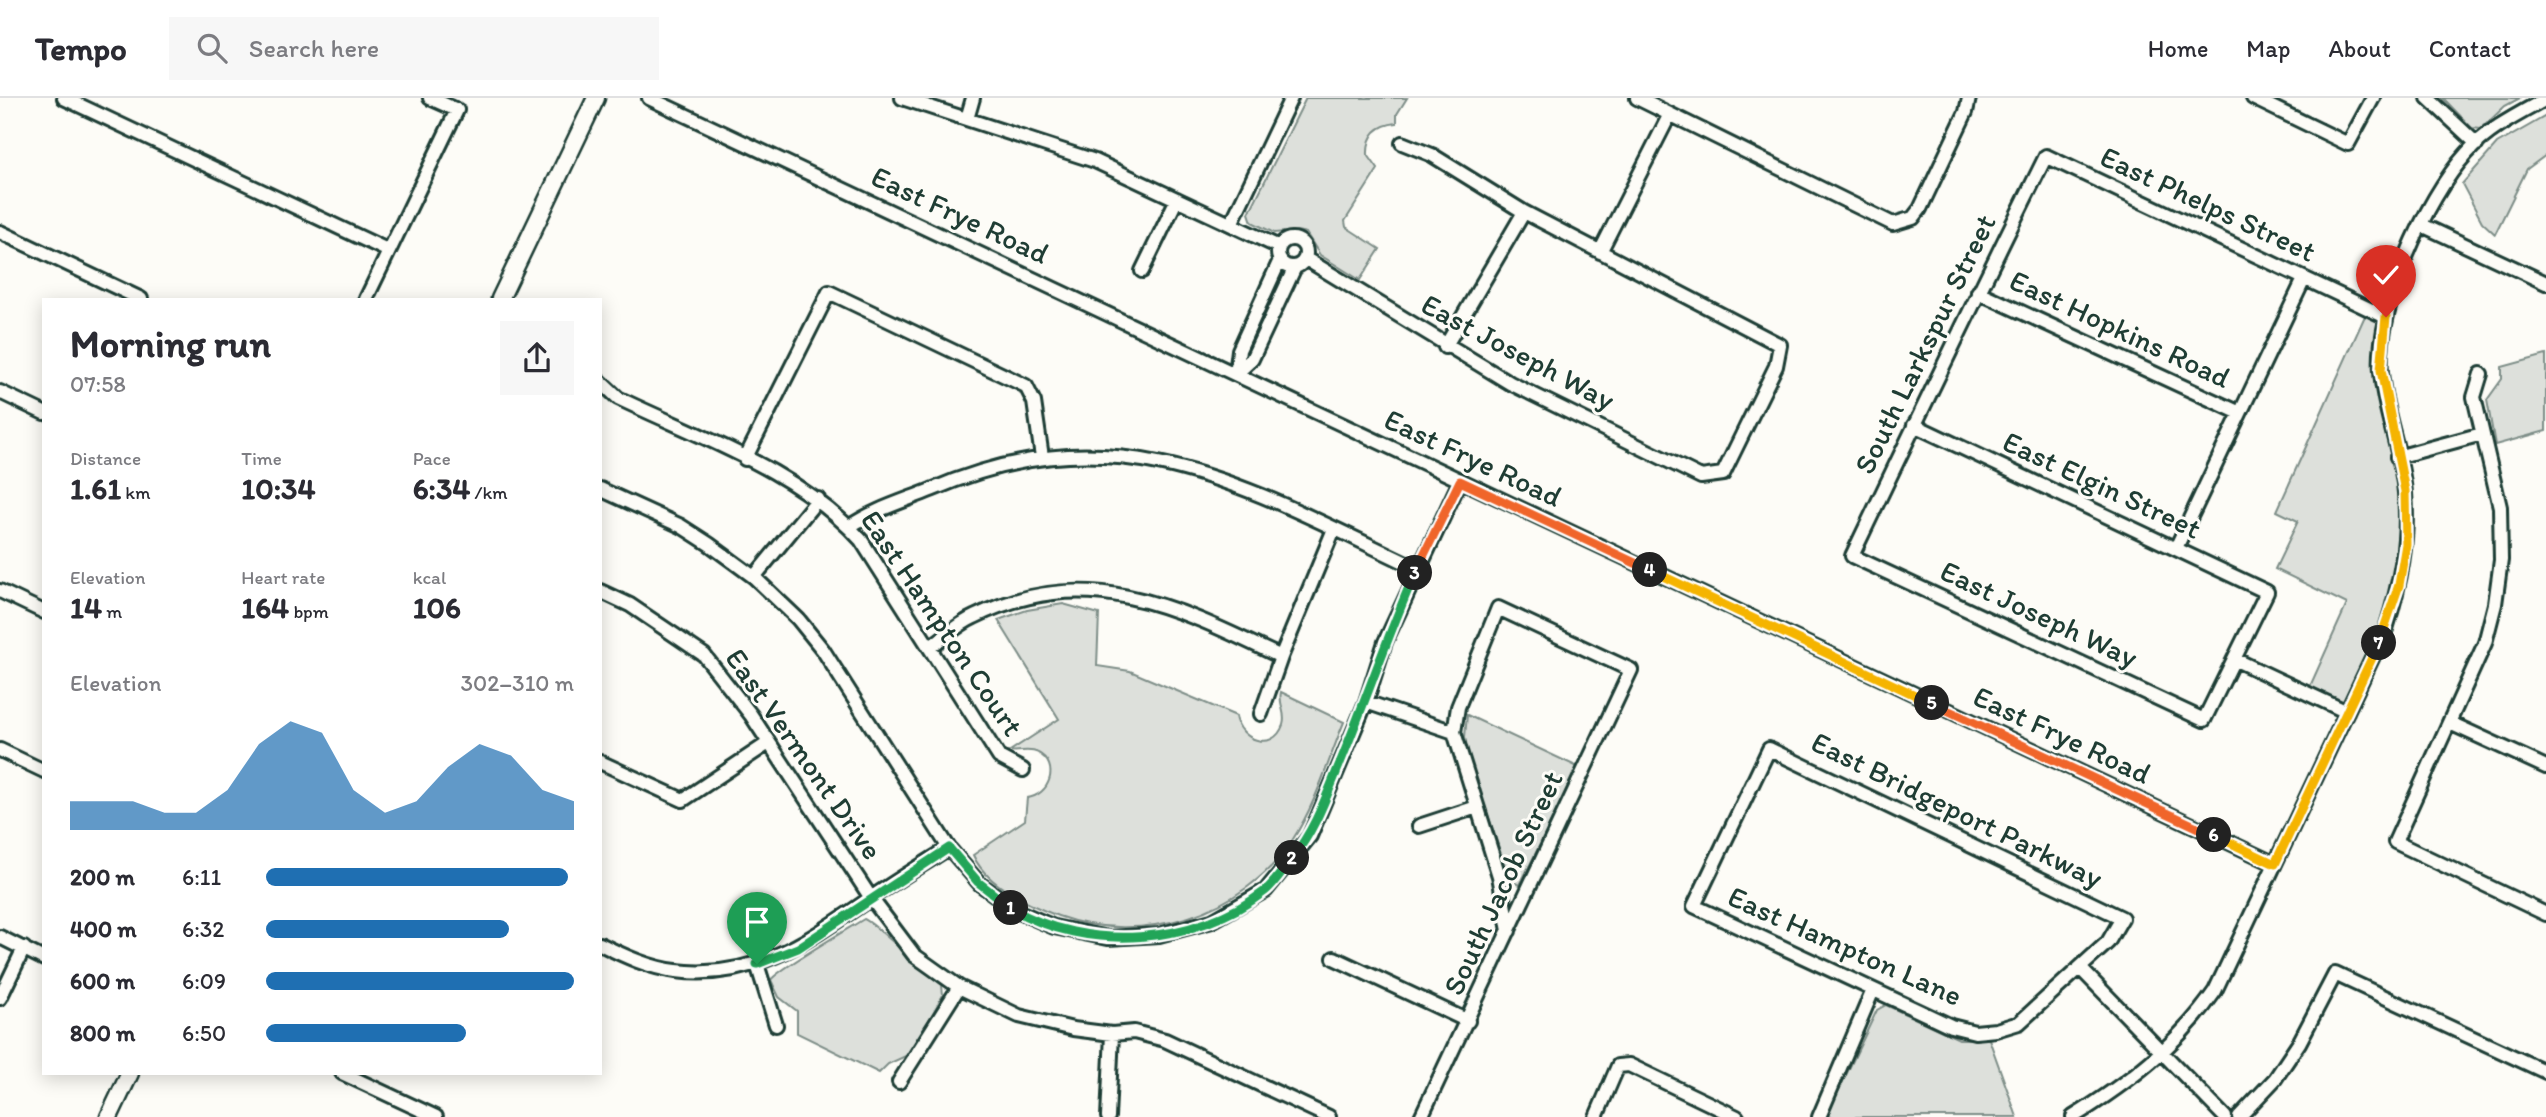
<!DOCTYPE html>
<meta charset="utf-8">
<style>
body{margin:0;font-family:Itim,sans-serif;background:#f7f7f7;color:#2b2b33;height:100vh;display:flex;flex-direction:column;font-size:26px;white-space:nowrap}
*{box-sizing:border-box;margin:0}
p{font-size:23px;color:#7c7c81}
.icon{flex:none;width:38px;height:38px;fill:none;stroke:currentColor;stroke-width:2;stroke-linecap:round;stroke-linejoin:round}
.map{position:relative;flex:1;overflow:hidden}
.side{position:absolute;left:42px;top:200px;width:560px;height:777px;display:flex;flex-direction:column;background:#fff;border-radius:0px;box-shadow:0 4px 18px #0003}
.side>*{flex:none}
.pin{position:absolute;display:grid;place-items:center;width:60px;height:60px;color:#fff;margin:-72px -30px;border-radius:50% 50% 50% 0;rotate:-45deg;box-shadow:0 0 7px #0007}
.pin .icon{rotate:45deg}
.km{position:absolute;width:35px;height:35px;margin:-18px;border-radius:50%;background:#222;color:#fff;font-size:19px;line-height:35px;text-align:center}
.round{display:grid;place-items:center;flex:none;width:74px;height:74px;border-radius:0px;background:#f7f7f7}
.overview{display:flex;align-items:center;justify-content:space-between;height:119px;padding:0 28px}
h1{font-size:38px;font-weight:700;line-height:52px}
.figures{display:grid;grid-template-columns:repeat(3,1fr);gap:10px;height:119px;padding:7px 28px}
.figures div{display:grid;align-content:center}
.figures b{font-size:30px;font-weight:700}
.figures small{font-size:19px;font-weight:400}
.figures p{font-size:19px}
.chart{height:196px;padding:14px 28px}
.chart p{display:flex;justify-content:space-between}
.chart svg{width:100%;height:126px;margin-top:7px;fill:#1f6fb2;opacity:.7}
ul{padding:0 28px;list-style:none;font-size:23px}
li{display:grid;grid-template-columns:112px 84px 1fr;align-items:center;height:52px}
li i{height:18px;border-radius:9px;background:#1f6fb2}
header{display:flex;align-items:center;gap:42px;box-sizing:border-box;height:98px;padding:0 35px;background:#fff;border-bottom:2px solid #e1e1e2}
header strong{font-size:33px}
nav{display:flex;gap:38px;margin-inline-start:auto;font-size:24px}
.search{width:490px;height:63px;background:#f7f7f7;display:flex;align-items:center;gap:18px;box-sizing:border-box;padding:0 24px;border-radius:0px;color:#7c7c81;font-size:26px}
.map>svg:first-child{display:block}
.green{fill:#dde0db;stroke:#7e8e88;stroke-width:2}
.lines{fill:none;stroke-linecap:round;stroke-linejoin:round}
.minor-casing{stroke:#1f3d34;stroke-width:18}
.major-casing{stroke:#1f3d34;stroke-width:21}
.minor{stroke:#fdfcf7;stroke-width:12}
.major{stroke:#fdfcf7;stroke-width:16}
.split-1-casing{stroke:#fff;stroke-width:14}
.split-2-casing{stroke:#fff;stroke-width:14}
.split-3-casing{stroke:#fff;stroke-width:14}
.split-4-casing{stroke:#fff;stroke-width:14}
.split-5-casing{stroke:#fff;stroke-width:14}
.split-6-casing{stroke:#fff;stroke-width:14}
.split-7-casing{stroke:#fff;stroke-width:14}
.split-8-casing{stroke:#fff;stroke-width:14}
.split-1{stroke:#22a559;stroke-width:9}
.split-2{stroke:#22a559;stroke-width:9}
.split-3{stroke:#22a559;stroke-width:9}
.split-4{stroke:#f0652b;stroke-width:9}
.split-5{stroke:#f5b400;stroke-width:9}
.split-6{stroke:#f0652b;stroke-width:9}
.split-7{stroke:#f5b400;stroke-width:9}
.split-8{stroke:#f5b400;stroke-width:9}
.labels{text-anchor:middle;stroke-width:6;stroke-linejoin:round;paint-order:stroke}
.street-label{font-size:30px;fill:#1f3d34;stroke:#fdfcf7}
</style>
<header>
<strong>Tempo</strong>
<div class="search"><svg class="icon" aria-label="search" viewBox="0 0 24 24"><circle cx="10" cy="10" r="6"/><path d="M15 15l6 6"/></svg>Search here</div>
<nav><a>Home</a><a>Map</a><a>About</a><a>Contact</a></nav>
</header>
<div class="map">
<svg width="2546" height="1019" viewBox="0 0 2546 1019">
<rect width="100%" height="100%" fill="#fdfcf7"/>
<filter id="ink" filterUnits="userSpaceOnUse"><feTurbulence type="fractalNoise" baseFrequency=".0143" numOctaves="2"/><feDisplacementMap in="SourceGraphic" scale="14" xChannelSelector="R" yChannelSelector="G"/><feConvolveMatrix kernelMatrix="1 2 1 2 8 2 1 2 1" color-interpolation-filters="sRGB"/></filter>
<g filter="url(#ink)">
<path class="green" d="M1306,0H1407L1397,16V25C1377,27 1367,37 1368,57L1378,71L1345,123L1346,129L1380,151L1360,182L1320,157L1306,135L1297,133L1274,135L1252,124L1249,115Z
M2443,0H2520L2505,8L2481,31L2472,30Z
M2546,18V57L2527,71L2495,136L2482,124L2462,86L2497,46Z
M2368,211L2386,219L2381,272L2405,393L2399,487L2347,614L2307,595L2347,506L2275,471L2298,423L2277,413Z
M2546,257V333L2495,347L2487,302L2502,281V269Z
M1063,506L1099,516L1097,568L1130,573L1236,618C1239,642 1273,655 1283,627C1287,615 1278,606 1281,594L1344,624C1328,663 1316,706 1293,741C1244,817 1141,848 1058,818C1029,807 986,787 973,757L1025,722L1027,700C1049,698 1061,667 1038,655C1029,650 1019,655 1010,653L1059,621L998,522L1027,512Z
M1467,617L1578,669L1520,787L1510,783L1469,660L1465,639Z
M864,821C874,824 925,875 942,887L943,897L910,956L888,966L879,975L797,935V913L779,899L771,882C777,872 848,831 864,821Z
M1886,907L1959,941H1989L2017,1019H1826L1877,912Z"/>
<g class="lines">
<defs>
<path id="minor" d="M64,0L389,153
M649,0L2275,766
M902,0L1095,63L1279,149
M1637,0L1893,126L1913,120L1920,111L1966,14L1969,0
M2253,0L2348,46L2373,0
M2428,0L2477,46
M967,21L973,0
M1231,126L1291,0
M2422,127L2546,185
M0,134L141,201
M1278 155a14 14 0 1 1 28 0a14 14 0 1 1-28 0Z
M1600,154L1669,18
M1306,161L1510,285L1701,379L1723,376L1776,268L1780,247L1524,114L1432,57L1402,45
M1142,173L1177,101
M1978,194L2240,315
M366,201L457,12L430,0
M1445,249L1524,114
M1236,276L1239,252L1280,162
M1236,276L1252,261L1295,169
M2481,276L2474,299L2500,409L2501,462L2495,506L2485,545L2395,744L2546,816
M600,283L618,300C701,340 798,372 861,442L999,659L1023,672
M0,294L44,315
M1914,327L2267,494L2204,622L1852,458C1916,324 1980,191 2046,58L2386,219
M2397,359L2482,336
M745,361L829,194L1026,288L1034,304L1042,359
M600,391L681,428L709,446L754,479L798,521L823,552L949,750L980,786L1017,813L1054,829L1108,840L1159,837L1212,823L1266,792L1310,738L1366,604L1385,544L1460,383
M849,429C873,412 904,403 931,392C1120,310 1247,390 1417,470
M2176,450L2304,181
M754,479L818,401
M0,493L44,514
M600,493L630,507L704,557L751,617L871,800L914,857L959,889L1019,918L1073,931L1112,936L1134,934L1165,942L1329,1019
M930,549C944,540 958,526 974,519C1087,463 1179,510 1281,559
M2236,562L2347,614
M1366,604L1454,634
M1261,616L1281,559L1334,431
M2450,625L2546,669
M1769,651L2122,820L2108,844L2019,925L1996,932L1975,934L1951,928L1694,808Z
M0,652L44,673
M600,664L683,702L767,646
M1419,728L1477,709
M0,839L44,861
M600,846C624,858 650,870 676,873C753,883 808,843 868,802C894,784 922,767 949,750
M1334,860L1468,923
M757,866L776,927
M2081,871L2225,1019
M0,900L24,850
M342,975L436,1019
M899,984L959,889
M1108,1019L1112,936
M1421,1019L1631,572L1498,510L1458,609L1454,634L1499,778L1509,833
M1596,1019L1618,968L1629,967L1737,1019
M1819,1019L1873,892
M2073,1019C2129,984 2177,948 2215,893L2386,531C2400,486 2409,443 2405,395C2402,354 2384,315 2381,274C2376,211 2425,101 2467,55C2488,31 2519,16 2546,1
M2239,1019L2275,981L2299,945L2335,876L2546,974"/>
<path id="major" d="M500,201L596,0
M109,1019L130,975"/>
</defs>
<use href="#minor" class="minor-casing"/>
<use href="#major" class="major-casing"/>
<use href="#minor" class="minor"/>
<use href="#major" class="major"/>
</g>
</g>
<g class="lines" filter="url(#ink)">
<defs>
<path id="split-1" d="M757,866L798,850L949,750L978,784L1011,810"/>
<path id="split-2" d="M1011,810C1086,855 1196,847 1265,793C1275,785 1284,770 1292,760"/>
<path id="split-3" d="M1292,760C1314,733 1325,702 1338,670C1365,605 1387,539 1415,475"/>
<path id="split-4" d="M1415,475L1460,383L1650,472"/>
<path id="split-5" d="M1650,472L1932,605"/>
<path id="split-6" d="M1932,605L2214,737"/>
<path id="split-7" d="M2214,737L2275,766L2379,545"/>
<path id="split-8" d="M2379,545L2399,487L2406,446L2405,393L2381,272L2386,219"/>
</defs>
<use href="#split-1" class="split-1-casing"/>
<use href="#split-2" class="split-2-casing"/>
<use href="#split-3" class="split-3-casing"/>
<use href="#split-4" class="split-4-casing"/>
<use href="#split-5" class="split-5-casing"/>
<use href="#split-6" class="split-6-casing"/>
<use href="#split-7" class="split-7-casing"/>
<use href="#split-8" class="split-8-casing"/>
<use href="#split-1" class="split-1"/>
<use href="#split-2" class="split-2"/>
<use href="#split-3" class="split-3"/>
<use href="#split-4" class="split-4"/>
<use href="#split-5" class="split-5"/>
<use href="#split-6" class="split-6"/>
<use href="#split-7" class="split-7"/>
<use href="#split-8" class="split-8"/>
</g>
<g class="labels">
<g class="street-label">
<text transform="translate(2208 106) rotate(25)" y="10">East Phelps Street</text>
<text transform="translate(960 117) rotate(25)" y="10">East Frye Road</text>
<text transform="translate(2120 231) rotate(25)" y="10">East Hopkins Road</text>
<text transform="translate(1925 246) rotate(-64)" y="10">South Larkspur Street</text>
<text transform="translate(1518 254) rotate(28)" y="10">East Joseph Way</text>
<text transform="translate(1473 360) rotate(25)" y="10">East Frye Road</text>
<text transform="translate(2102 387) rotate(25)" y="10">East Elgin Street</text>
<text transform="translate(2039 516) rotate(25)" y="10">East Joseph Way</text>
<text transform="translate(942 525) rotate(56)" y="10">East Hampton Court</text>
<text transform="translate(2062 637) rotate(25)" y="10">East Frye Road</text>
<text transform="translate(804 656) rotate(55)" y="10">East Vermont Drive</text>
<text transform="translate(1957 712) rotate(26)" y="10">East Bridgeport Parkway</text>
<text transform="translate(1503 785) rotate(-65)" y="10">South Jacob Street</text>
<text transform="translate(1845 848) rotate(24)" y="10">East Hampton Lane</text>
</g>
</g>
</svg>
<div class="pin" style="left:757px;top:866px;background:#1e9e55"><svg class="icon" aria-label="arrive" viewBox="0 0 24 24"><path d="M6 21V4h12l-3 4 3 4H6"/></svg></div>
<div class="pin" style="left:2386px;top:219px;background:#d93025"><svg class="icon" aria-label="check" viewBox="0 0 24 24"><path d="M5 12l5 5 9-10"/></svg></div>
<b class="km" style="left:1011px;top:810px">1</b>
<b class="km" style="left:1292px;top:760px">2</b>
<b class="km" style="left:1415px;top:475px">3</b>
<b class="km" style="left:1650px;top:472px">4</b>
<b class="km" style="left:1932px;top:605px">5</b>
<b class="km" style="left:2214px;top:737px">6</b>
<b class="km" style="left:2379px;top:545px">7</b>
<section class="side">
<div class="overview"><div><h1>Morning run</h1><p>07:58</p></div><a class="round"><svg class="icon" aria-label="share" viewBox="0 0 24 24"><path d="M12 15V3M7 8l5-5 5 5M5 13v7h14v-7"/></svg></a></div>
<div class="figures">
<div><p>Distance</p><b>1.61<small> km</small></b></div>
<div><p>Time</p><b>10:34</b></div>
<div><p>Pace</p><b>6:34<small> /km</small></b></div>
</div>
<div class="figures">
<div><p>Elevation</p><b>14<small> m</small></b></div>
<div><p>Heart rate</p><b>164<small> bpm</small></b></div>
<div><p>kcal</p><b>106</b></div>
</div>
<div class="chart"><p><span>Elevation</span>302–310 m</p>
<svg viewBox="0 0 160 44" preserveAspectRatio="none"><path d="M0 44V34L10 34L20 34L30 38L40 38L50 30L60 14L70 6L80 10L90 30L100 38L110 34L120 22L130 14L140 18L150 30L160 34V44z"/></svg>
</div>
<ul>
<li><b>200 m</b>6:11<i style="width:98%"></i></li>
<li><b>400 m</b>6:32<i style="width:79%"></i></li>
<li><b>600 m</b>6:09<i style="width:100%"></i></li>
<li><b>800 m</b>6:50<i style="width:65%"></i></li>
</ul>
</section>
</div>
